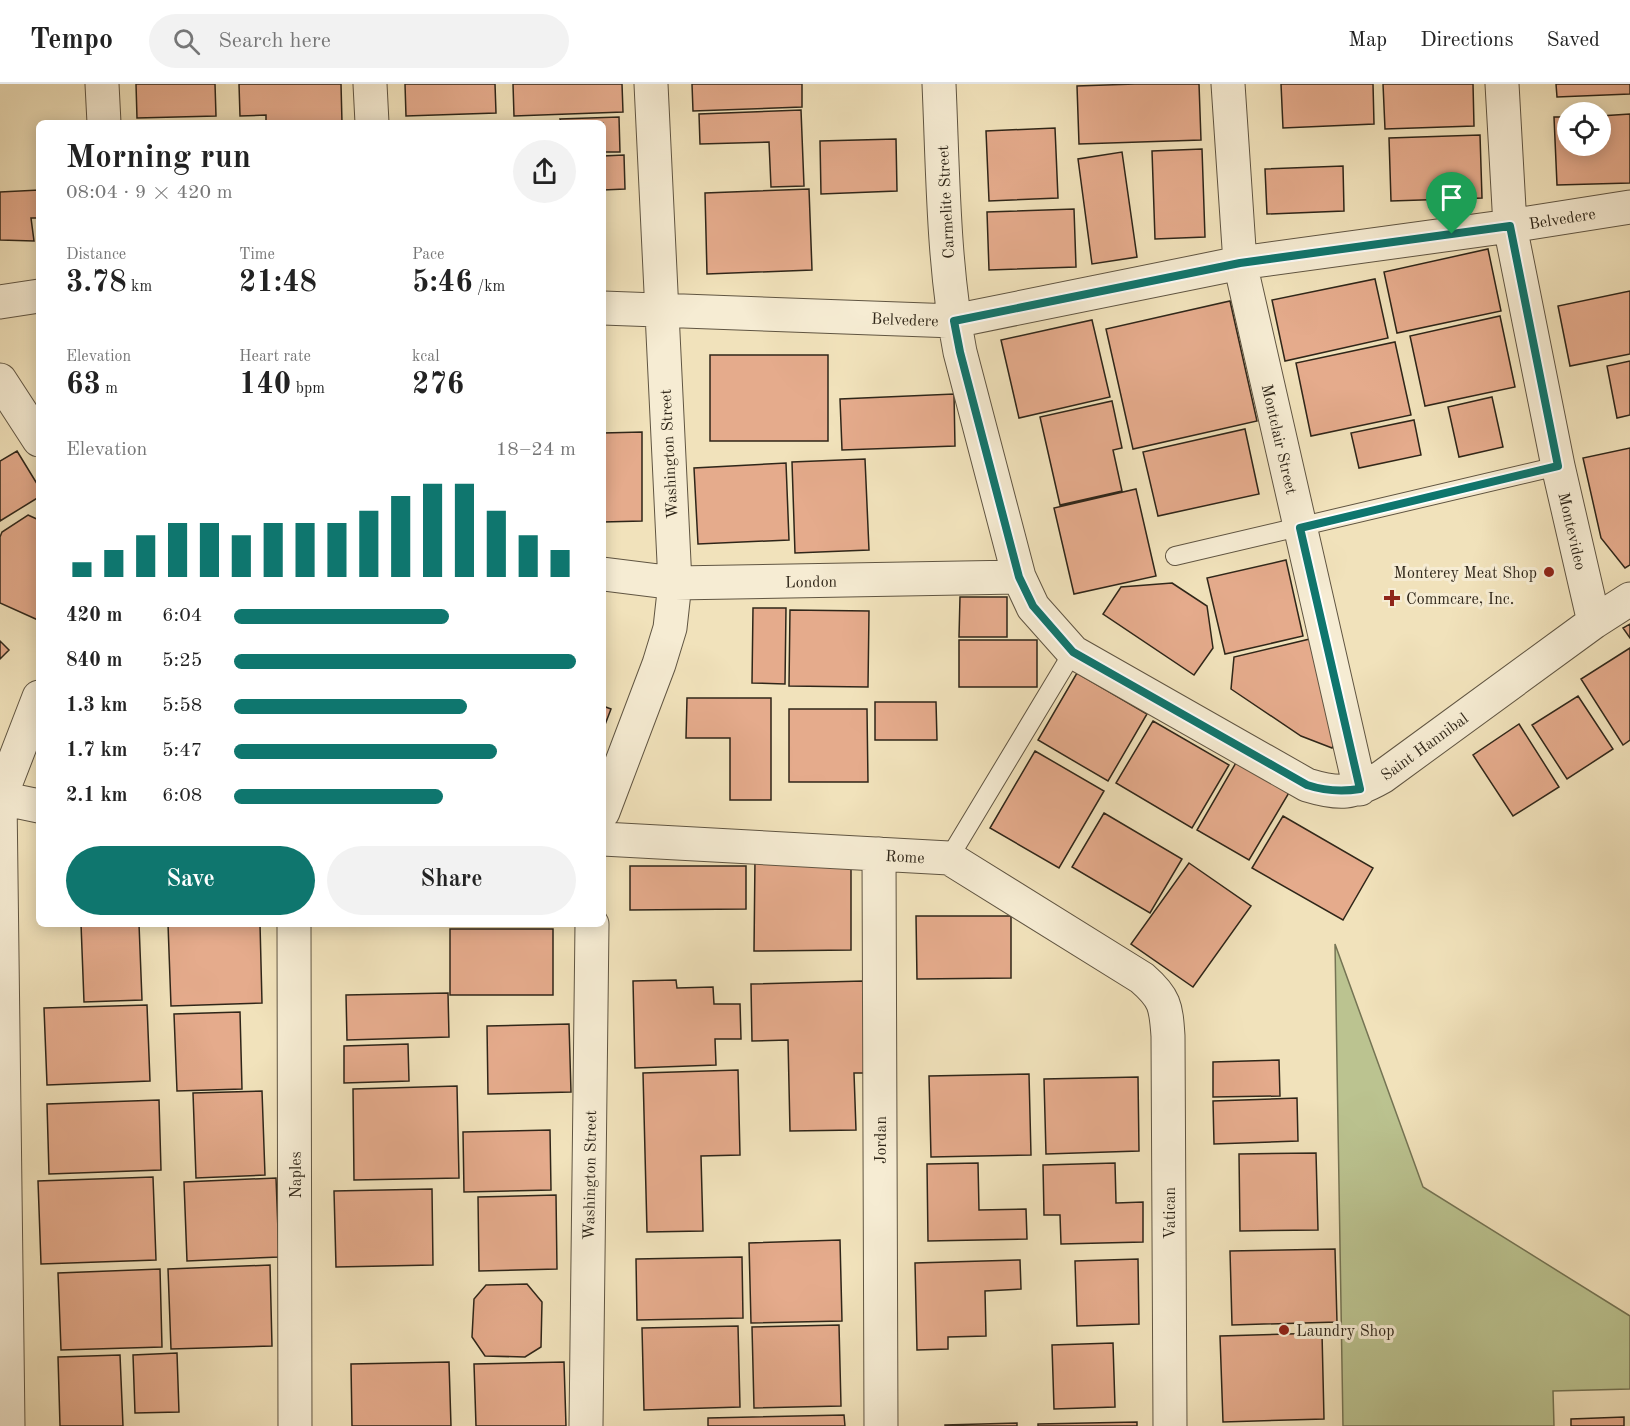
<!DOCTYPE html>
<meta charset="utf-8">
<style>
body{margin:0;font-family:"Old Standard TT",serif;background:#f2f2f2;color:#222;height:100vh;display:flex;flex-direction:column;font-size:22px;white-space:nowrap}
*{box-sizing:border-box;margin:0}
p{font-size:20px;color:#767676}
.icon{flex:none;width:33px;height:33px;fill:none;stroke:currentColor;stroke-width:2;stroke-linecap:round;stroke-linejoin:round}
.map{position:relative;flex:1;overflow:hidden}
.side{position:absolute;left:36px;top:36px;width:570px;height:807px;display:flex;flex-direction:column;background:#fff;border-radius:9px;box-shadow:0 3px 15px #0003}
.side>*{flex:none}
.buttons{position:absolute;left:1557px;top:18px;display:grid;gap:12px}
.buttons a{display:grid;place-items:center;width:54px;height:54px;border-radius:50%;background:#fff;box-shadow:0 3px 15px #0003;font-size:30px}
.pin{position:absolute;display:grid;place-items:center;width:51px;height:51px;color:#fff;margin:-62px -26px;border-radius:50% 50% 50% 0;rotate:-45deg;box-shadow:0 0 6px #0007}
.pin .icon{rotate:45deg}
.round{display:grid;place-items:center;flex:none;width:63px;height:63px;border-radius:32px;background:#f2f2f2}
.summary{display:flex;align-items:center;justify-content:space-between;height:102px;padding:0 30px}
h1{font-size:33px;font-weight:700;line-height:45px}
.stats{display:grid;grid-template-columns:repeat(3,1fr);gap:9px;height:102px;padding:6px 30px}
.stats div{display:grid;align-content:center}
.stats b{font-size:30px;font-weight:700}
.stats small{font-size:16px;font-weight:400}
.stats p{font-size:16px}
.chart{height:168px;padding:12px 30px}
.chart p{display:flex;justify-content:space-between}
.chart svg{width:100%;height:108px;margin-top:6px;stroke:#0f766e;stroke-width:6}
.primary-button{display:flex;gap:12px;margin-top:auto;padding:12px 30px}
.primary-button a{flex:1;height:69px;border-radius:36px;background:#0f766e;color:#fff;font-size:24px;font-weight:700;line-height:69px;text-align:center}
.primary-button a+a{background:#f2f2f2;color:#222}
ul{padding:0 30px;list-style:none;font-size:20px}
li{display:grid;grid-template-columns:96px 72px 1fr;align-items:center;height:45px}
li i{height:15px;border-radius:8px;background:#0f766e}
header{display:flex;align-items:center;gap:36px;box-sizing:border-box;height:84px;padding:0 30px;background:#fff;border-bottom:2px solid #e0e0e0}
header strong{font-size:28px}
nav{display:flex;gap:33px;margin-inline-start:auto;font-size:21px}
.search{width:420px;height:54px;background:#f2f2f2;display:flex;align-items:center;gap:15px;box-sizing:border-box;padding:0 21px;border-radius:33px;color:#767676;font-size:22px}
.map>svg:first-child{display:block}
.green{fill:#bbc390;stroke:#757454;stroke-width:1.5}
.building{fill:#e5ab8c;stroke:#2f2619;stroke-width:1.5}
.lines{fill:none;stroke-linecap:round;stroke-linejoin:round}
.service-casing{stroke:#605542;stroke-width:20}
.minor-casing{stroke:#605542;stroke-width:35}
.service{stroke:#f6ecd3;stroke-width:18}
.minor{stroke:#f6ecd3;stroke-width:33}
.route-casing{stroke:#fff;stroke-width:12}
.route{stroke:#0f766e;stroke-width:8}
.poi-dot{fill:#8f2418;stroke:#f6ecd3;stroke-width:2}
.labels{text-anchor:middle;stroke-width:6;stroke-linejoin:round;paint-order:stroke}
.street-label{font-size:16px;fill:#2f2619;stroke:#f6ecd3}
.poi-label{font-size:16px;fill:#2f2619;stroke:#f6ecd3;text-anchor:start}
</style>
<header>
<strong>Tempo</strong>
<div class="search"><svg class="icon" aria-label="search" viewBox="0 0 24 24"><circle cx="10" cy="10" r="6"/><path d="M15 15l6 6"/></svg>Search here</div>
<nav><a>Map</a><a>Directions</a><a>Saved</a></nav>
</header>
<div class="map">
<svg width="1630" height="1342" viewBox="0 0 1630 1342">
<rect width="100%" height="100%" fill="#f1e2bb"/>
<filter id="stains"><feTurbulence type="fractalNoise" baseFrequency=".00333" numOctaves="4"/><feColorMatrix values="0 0 0 0 .2 0 0 0 0 .09 0 0 0 0 .02 0 0 0 .5 -.17"/></filter>
<radialGradient id="worn" r=".72"><stop offset=".6" stop-color="#630" stop-opacity="0"/><stop offset="1" stop-color="#630" stop-opacity=".3"/></radialGradient>
<path class="green" d="M1335,860L1423,1103L1630,1232V1305L1553,1307L1554,1342H1343Z"/>
<path class="building" d="M136,0H215L216,32L137,34Z
M239,0H341L342,39H266V31L240,32Z
M405,0H495L496,29L406,32Z
M513,0H622L623,28L514,32Z
M692,0H802V23L693,27Z
M1135,0H1199L1201,56L1079,60L1077,2Z
M1281,0H1373L1374,40L1283,44Z
M1383,0H1473L1474,42L1385,45Z
M1556,0H1630V10L1557,13Z
M801,26L804,102L771,103L769,58L700,60L699,30Z
M1630,30V99L1557,101L1554,33H1568V62H1600V32Z
M619,33L620,68H603V39H561L560,35Z
M1055,44L1058,114L989,117L986,47Z
M1480,51L1482,114L1391,117L1389,54Z
M896,55L897,107L821,110L820,57Z
M1202,65L1205,153L1155,155L1152,67Z
M1122,68L1137,173L1092,180L1078,75Z
M624,71L625,105L603,106V72Z
M1343,82L1344,127L1267,130L1265,85Z
M809,105L812,186L707,190L705,109Z
M39,106V134H31L34,157L0,156V108Z
M1074,125L1076,183L989,186L987,128Z
M1488,165L1501,227L1397,249L1384,188Z
M1375,195L1388,254L1285,277L1272,216Z
M1630,207V270L1570,282L1558,222Z
M1230,217L1257,337L1133,365L1106,245Z
M1500,232L1515,303L1425,322L1410,252Z
M1092,236L1110,313L1019,334L1001,256Z
M1395,258L1411,331L1311,352L1296,279Z
M710,271H828V357H710Z
M1630,277V331L1617,334L1607,282Z
M954,310L955,362L842,366L840,315Z
M1492,313L1503,363L1459,373L1448,323Z
M1112,317L1122,364L1113,366L1122,407L1060,421L1040,333Z
M1414,336L1421,371L1359,384L1351,349Z
M1245,345L1259,410L1158,432L1143,368Z
M642,348V437L603,438V349Z
M1630,364V481L1625,484L1601,454L1583,374Z
M17,367L39,403V413L0,437V377Z
M865,375L869,466L795,469L792,378Z
M786,379L789,456L698,460L694,384Z
M1136,405L1156,492L1074,510L1054,424Z
M28,431L39,436L38,536L0,519V453L2,448Z
M1286,476L1303,552L1225,570L1207,494Z
M1172,499L1207,522L1213,564L1194,591L1103,530L1121,503Z
M960,513H1007V553H959Z
M753,524H786L785,600L752,599Z
M790,526L869,527L868,603L789,602Z
M1630,540V554L1623,544Z
M1314,554L1341,645L1332,664L1301,652L1231,605L1234,573Z
M959,556H1037V603H959Z
M0,557L9,566L0,575Z
M1630,564V656L1623,661L1581,595Z
M1077,589L1147,630L1108,697L1038,656Z
M1578,612L1613,665L1567,695L1532,641Z
M687,614H771V716H730V654H686Z
M875,618H936L937,656H875Z
M603,622L611,625L603,646Z
M789,625H867L868,698H789Z
M1153,637L1229,681L1192,744L1116,699Z
M1519,640L1559,703L1513,732L1473,671Z
M1035,667L1104,707L1059,784L990,744Z
M1237,677L1290,707L1249,776L1197,746Z
M1104,729L1182,775L1150,829L1072,783Z
M1283,732L1373,784L1343,836L1252,784Z
M755,774H851V866L754,867Z
M1189,779L1251,822L1193,903L1131,860Z
M630,782H746V825L630,826Z
M916,832H1011V894L917,895Z
M81,840H139L142,916L84,918Z
M168,840H260L262,919L171,922Z
M478,840H568V841H478Z
M450,845H553V911H450Z
M676,896L677,904L713,903L714,920H740L741,955H715L716,981L635,984L633,897Z
M863,897L865,989H854L856,1046L790,1047L788,956L752,957L751,900Z
M448,909L449,953L347,956L346,911Z
M147,921L150,997L47,1001L44,924Z
M240,928L242,1005L177,1007L174,930Z
M569,940L571,1008L488,1010L487,942Z
M408,960L409,997L344,999V962Z
M1279,976L1280,1012L1213,1013V978Z
M738,986L740,1071L701,1072L703,1147L647,1148L643,989Z
M1029,990L1031,1071L931,1073L929,992Z
M1138,993L1139,1067L1046,1070L1044,995Z
M457,1002L459,1094L354,1096L353,1005Z
M262,1007L265,1091L196,1094L193,1009Z
M1297,1014L1298,1057L1214,1060L1213,1017Z
M159,1016L161,1086L49,1090L47,1020Z
M550,1046L551,1106L464,1108L463,1048Z
M1316,1069L1318,1146L1240,1147L1239,1070Z
M978,1079L979,1126L1026,1125L1027,1155L928,1157L927,1080Z
M1115,1079L1116,1119L1143,1118V1158L1061,1160L1060,1131H1044L1043,1081Z
M153,1093L156,1176L41,1180L38,1097Z
M276,1094L279,1173L187,1177L184,1098Z
M432,1105L433,1181L336,1183L334,1107Z
M556,1111L557,1185L479,1187L478,1113Z
M840,1156L842,1237L751,1239L749,1159Z
M1335,1165L1337,1238L1232,1241L1230,1167Z
M742,1173L743,1234L637,1236L636,1175Z
M1138,1175L1139,1240L1077,1242L1075,1177Z
M1020,1176L1021,1205L985,1207L986,1252L948,1253V1265L917,1266L915,1179Z
M270,1181L272,1262L171,1265L168,1185Z
M160,1185L162,1263L61,1266L58,1189Z
M527,1200L542,1218L541,1263L525,1273L485,1272L472,1253L474,1215L486,1201Z
M839,1241L841,1322L754,1324L752,1243Z
M738,1242L740,1323L644,1326L642,1244Z
M1322,1249L1324,1335L1223,1338L1220,1252Z
M1113,1259L1115,1323L1054,1325L1052,1261Z
M177,1269L179,1328L135,1329L133,1271Z
M120,1271L123,1342H60L58,1273Z
M449,1278L451,1342H352L351,1280Z
M564,1278L566,1342H476L474,1280Z
M844,1331L845,1342H708V1334Z
M1624,1333V1342H1571V1335Z
M1137,1338V1342H1038V1340Z
M1017,1339V1342H945V1341Z"/>
<g class="lines">
<defs>
<path id="service" d="M1175,472L1558,382
M949,774L1073,568"/>
<path id="minor" d="M102,0L104,39
M370,0L372,39
M939,0C943,89 943,181 960,268L1019,493L1033,523L1073,568L1307,701C1340,711 1352,710 1382,693L1594,538L1630,515
M1228,0L1240,179L1360,705
M1502,0L1510,142L1558,382L1594,538
M0,218L39,212
M603,224L954,237L1240,179L1510,142L1630,123
M0,296L39,356
M603,490L675,499L1019,493
M0,714L39,722
M603,728L659,580L670,544L675,499L651,0
M603,755L949,774L1142,894C1165,914 1166,922 1168,952L1170,1342
M879,770L881,1342
M294,840L295,1342
M8,1342L0,714L39,613
M586,1342L592,840"/>
</defs>
<use href="#service" class="service-casing"/>
<use href="#minor" class="minor-casing"/>
<use href="#service" class="service"/>
<use href="#minor" class="minor"/>
</g>
<g class="lines">
<defs>
<path id="route" d="M1510,142L1558,382L1300,444L1360,705C1341,708 1325,707 1307,701L1073,568L1033,522L1019,493L960,268L954,237L1240,179Z"/>
</defs>
<use href="#route" class="route-casing"/>
<use href="#route" class="route"/>
</g>
<g class="poi-dot">
<circle cx="1549" cy="488" r="6"/>
<path d="M1389 505h6v6h6v6h-6v6h-6v-6h-6v-6h6z"/>
<circle cx="1284" cy="1246" r="6"/>
</g>
<g class="labels">
<g class="street-label">
<text transform="translate(945 118) rotate(-93)" y="6">Carmelite Street</text>
<text transform="translate(1562 134) rotate(-9)" y="6">Belvedere</text>
<text transform="translate(905 235) rotate(2)" y="6">Belvedere</text>
<text transform="translate(1280 355) rotate(77)" y="6">Montclair Street</text>
<text transform="translate(668 370) rotate(-93)" y="6">Washington Street</text>
<text transform="translate(1573 447) rotate(77)" y="6">Montevideo</text>
<text transform="translate(811 497) rotate(-1)" y="6">London</text>
<text transform="translate(1424 662) rotate(-36)" y="6">Saint Hannibal</text>
<text transform="translate(905 772) rotate(3)" y="6">Rome</text>
<text transform="translate(880 1056) rotate(-90)" y="6">Jordan</text>
<text transform="translate(295 1091) rotate(-90)" y="6">Naples</text>
<text transform="translate(589 1091) rotate(-89)" y="6">Washington Street</text>
<text transform="translate(1169 1129) rotate(-90)" y="6">Vatican</text>
</g>
<g class="poi-label">
<text x="1537" y="494" text-anchor="end">Monterey Meat Shop</text>
<text x="1406" y="520">Commcare, Inc.</text>
<text x="1296" y="1252">Laundry Shop</text>
</g>
</g>
<rect width="100%" height="100%" filter="url(#stains)"/>
<rect width="100%" height="100%" fill="url(#worn)"/>
</svg>
<div class="buttons">
<a><svg class="icon" aria-label="locate" viewBox="0 0 24 24"><circle cx="12" cy="12" r="6"/><path d="M12 2v4M12 18v4M2 12h4M18 12h4"/></svg></a>
</div>
<div class="pin" style="left:1452px;top:150px;background:#1e9e55"><svg class="icon" aria-label="arrive" viewBox="0 0 24 24"><path d="M6 21V4h12l-3 4 3 4H6"/></svg></div>
<section class="side">
<div class="summary"><div><h1>Morning run</h1><p>08:04 · 9 × 420 m</p></div><a class="round"><svg class="icon" aria-label="share" viewBox="0 0 24 24"><path d="M12 15V3M7 8l5-5 5 5M5 13v7h14v-7"/></svg></a></div>
<div class="stats">
<div><p>Distance</p><b>3.78<small> km</small></b></div>
<div><p>Time</p><b>21:48</b></div>
<div><p>Pace</p><b>5:46<small> /km</small></b></div>
</div>
<div class="stats">
<div><p>Elevation</p><b>63<small> m</small></b></div>
<div><p>Heart rate</p><b>140<small> bpm</small></b></div>
<div><p>kcal</p><b>276</b></div>
</div>
<div class="chart"><p><span>Elevation</span>18–24 m</p>
<svg viewBox="0 0 160 44" preserveAspectRatio="none"><path d="M5 44V38M15 44V33M25 44V27M35 44V22M45 44V22M55 44V27M65 44V22M75 44V22M85 44V22M95 44V17M105 44V11M115 44V6M125 44V6M135 44V17M145 44V27M155 44V33"/></svg>
</div>
<ul>
<li><b>420 m</b>6:04<i style="width:63%"></i></li>
<li><b>840 m</b>5:25<i style="width:100%"></i></li>
<li><b>1.3 km</b>5:58<i style="width:68%"></i></li>
<li><b>1.7 km</b>5:47<i style="width:77%"></i></li>
<li><b>2.1 km</b>6:08<i style="width:61%"></i></li>
</ul>
<div class="primary-button"><a>Save</a><a>Share</a></div>
</section>
</div>
